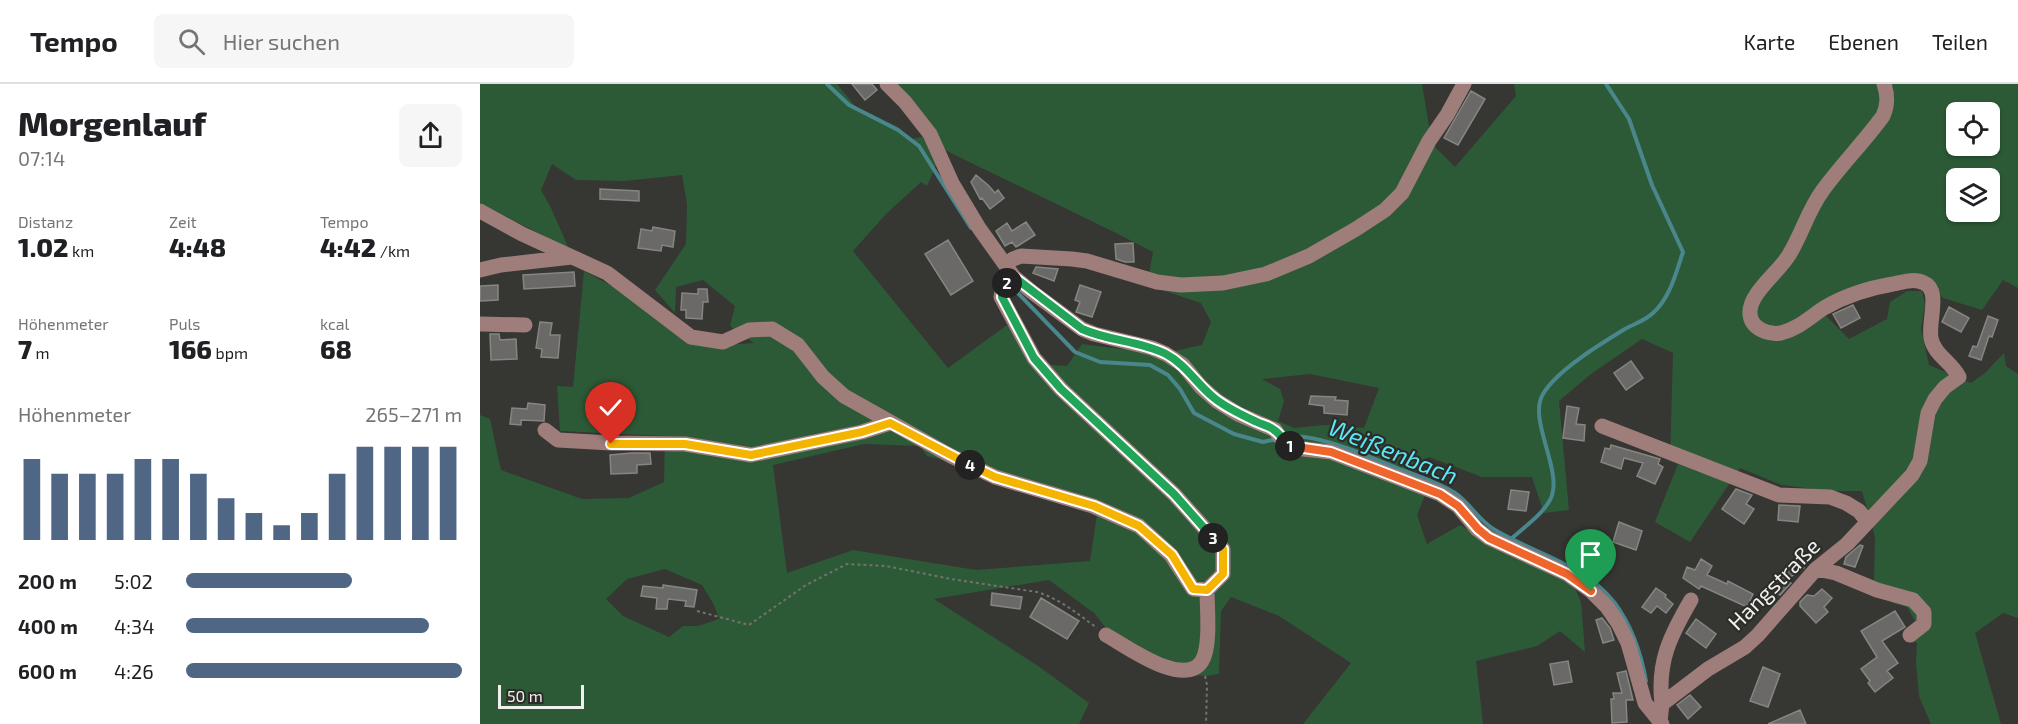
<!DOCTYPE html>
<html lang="de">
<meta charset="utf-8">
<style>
body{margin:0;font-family:"Exo 2",sans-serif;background:#f6f6f6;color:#202124;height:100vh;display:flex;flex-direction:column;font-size:22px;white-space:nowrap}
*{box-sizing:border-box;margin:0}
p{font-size:20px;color:#757577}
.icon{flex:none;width:33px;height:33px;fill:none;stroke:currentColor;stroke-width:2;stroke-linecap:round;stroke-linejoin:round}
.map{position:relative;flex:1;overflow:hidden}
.details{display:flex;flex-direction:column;background:#fff;width:480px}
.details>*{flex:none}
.controls{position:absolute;left:1466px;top:18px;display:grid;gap:12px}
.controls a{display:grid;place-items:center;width:54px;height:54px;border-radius:9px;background:#fff;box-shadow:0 2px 4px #0004;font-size:30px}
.scale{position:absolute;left:18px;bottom:15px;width:86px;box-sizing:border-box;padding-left:6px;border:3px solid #f0f0ee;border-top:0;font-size:16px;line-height:21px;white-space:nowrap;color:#f0f0ee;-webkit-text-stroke:4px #2c2c29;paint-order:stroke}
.pin{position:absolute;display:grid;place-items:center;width:51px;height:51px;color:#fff;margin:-62px -26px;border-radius:50% 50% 50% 0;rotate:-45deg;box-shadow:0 0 6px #0007}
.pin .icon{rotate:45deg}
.km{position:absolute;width:30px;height:30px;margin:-15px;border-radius:50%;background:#222;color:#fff;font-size:16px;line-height:30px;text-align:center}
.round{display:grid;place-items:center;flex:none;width:63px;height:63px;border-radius:9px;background:#f6f6f6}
.summary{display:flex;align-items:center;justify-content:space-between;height:102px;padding:0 18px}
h1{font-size:33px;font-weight:800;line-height:45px}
.stats{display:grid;grid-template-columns:repeat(3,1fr);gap:9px;height:102px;padding:6px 18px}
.stats div{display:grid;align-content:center}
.stats b{font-size:26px;font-weight:800}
.stats small{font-size:16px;font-weight:400}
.stats p{font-size:16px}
.chart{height:168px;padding:12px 18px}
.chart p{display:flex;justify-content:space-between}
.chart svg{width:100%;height:108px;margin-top:6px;stroke:#4f6685;stroke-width:6}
ul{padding:0 18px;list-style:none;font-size:20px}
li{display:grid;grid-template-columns:96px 72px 1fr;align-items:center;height:45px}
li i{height:15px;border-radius:8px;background:#4f6685}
header{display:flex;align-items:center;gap:36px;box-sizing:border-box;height:84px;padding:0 30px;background:#fff;border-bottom:2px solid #e0e0e0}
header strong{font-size:28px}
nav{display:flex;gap:33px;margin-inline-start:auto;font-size:21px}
.search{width:420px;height:54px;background:#f6f6f6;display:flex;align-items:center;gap:15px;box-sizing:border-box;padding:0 21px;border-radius:9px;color:#757577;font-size:22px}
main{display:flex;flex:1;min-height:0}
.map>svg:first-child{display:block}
.green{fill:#2d5a36;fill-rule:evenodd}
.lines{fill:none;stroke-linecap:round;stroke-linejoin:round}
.stream{stroke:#49878d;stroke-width:4}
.building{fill:#6a6967;stroke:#858582;stroke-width:1.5}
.path{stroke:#72726f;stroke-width:2;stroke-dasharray:3 3;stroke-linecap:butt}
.minor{stroke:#9e7d7b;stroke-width:15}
.split-1-casing{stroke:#fff;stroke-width:12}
.split-2-casing{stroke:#fff;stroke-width:12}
.split-3-casing{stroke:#fff;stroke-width:12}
.split-4-casing{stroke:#fff;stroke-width:12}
.split-5-casing{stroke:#fff;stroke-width:12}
.split-1{stroke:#f0652b;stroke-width:8}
.split-2{stroke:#22a559;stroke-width:8}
.split-3{stroke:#22a559;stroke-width:8}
.split-4{stroke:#f5b400;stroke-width:8}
.split-5{stroke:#f5b400;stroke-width:8}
.labels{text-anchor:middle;stroke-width:4.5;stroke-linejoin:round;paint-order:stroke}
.street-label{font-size:22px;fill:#f0f0ee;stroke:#2c2c29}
.water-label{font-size:24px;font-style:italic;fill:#5be7f7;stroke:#2c2c29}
</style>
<header>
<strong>Tempo</strong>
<div class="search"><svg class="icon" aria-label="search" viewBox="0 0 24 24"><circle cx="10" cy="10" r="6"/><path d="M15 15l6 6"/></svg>Hier suchen</div>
<nav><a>Karte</a><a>Ebenen</a><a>Teilen</a></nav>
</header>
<main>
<section class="details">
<div class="summary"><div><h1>Morgenlauf</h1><p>07:14</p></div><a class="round"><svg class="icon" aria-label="share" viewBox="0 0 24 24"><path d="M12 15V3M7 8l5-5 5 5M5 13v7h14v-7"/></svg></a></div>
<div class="stats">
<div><p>Distanz</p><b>1.02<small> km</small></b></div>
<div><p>Zeit</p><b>4:48</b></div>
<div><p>Tempo</p><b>4:42<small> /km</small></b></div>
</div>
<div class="stats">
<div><p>Höhenmeter</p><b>7<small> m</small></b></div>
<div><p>Puls</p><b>166<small> bpm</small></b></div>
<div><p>kcal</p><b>68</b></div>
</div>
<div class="chart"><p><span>Höhenmeter</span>265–271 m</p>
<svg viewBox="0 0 160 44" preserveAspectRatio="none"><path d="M5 44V11M15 44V17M25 44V17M35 44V17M45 44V11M55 44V11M65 44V17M75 44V27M85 44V33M95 44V38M105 44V33M115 44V17M125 44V6M135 44V6M145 44V6M155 44V6"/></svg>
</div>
<ul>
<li><b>200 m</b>5:02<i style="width:60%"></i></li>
<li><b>400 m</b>4:34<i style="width:88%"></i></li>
<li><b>600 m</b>4:26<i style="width:100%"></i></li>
</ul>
</section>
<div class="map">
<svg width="1538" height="640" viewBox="0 0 1538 640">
<rect width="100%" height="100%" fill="#363633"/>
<path class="green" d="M0,0H357L375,22L418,43L432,55L445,52L402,0H942L952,60L975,83L1036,12L1034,0H1538V204L1523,196L1502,226L1463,214L1450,198L1338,224L1369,255L1407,235L1410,218L1427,207H1442L1445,220L1441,245L1449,281L1491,299L1505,289L1524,269L1526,282L1538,290V534L1523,529L1495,549L1521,640H1451L1439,612L1436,579L1437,559L1422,552L1435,537L1427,523L1413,519L1394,498L1395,453L1382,407H1350L1302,401L1260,384L1210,458L1175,438L1198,380L1190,377L1193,269L1162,255L1111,290L1079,317L1089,426L1064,429L1052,393H1002L949,373L929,384L945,411L937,431L947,460L980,441L1049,480L1094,502L1101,518L1105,568L1080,547L1057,562L996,577L1003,640H823L871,579L799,532L751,513L741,527L739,590L727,592L692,590L637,558L614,529L569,496L454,515L558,582L609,619L599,640H0V331L10,335L21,386L102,415L149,414L184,398L185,352L80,347L77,302L93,303L104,187L143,208L198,249L245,261L274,259L250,242L255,222L223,196L196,203L195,229L175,206L206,160L207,120L202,91L144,97L96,96L72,80L61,106L71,124L89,165L0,119ZM1476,28H1509V62H1476ZM463,65C533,100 604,132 673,168L667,201L721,219L731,238L722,261L695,267L641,265L602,260L587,282L571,281L545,263L527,241L468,284L373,167L406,130L441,98L447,102ZM1476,94H1509V128H1476ZM830,290L899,304L884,344L844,341L814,344L798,337L804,317L800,305L782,295ZM384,360L440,362L447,372L619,417L610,477L496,486L373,466L307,489L293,381ZM185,485L222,501L234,521L239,535L218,542H203L189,553L143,532L126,515L147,495Z"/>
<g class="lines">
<path class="stream" d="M347,0L369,21L418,46L439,62L491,144
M531,202L595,268L620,278L670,281L688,291L700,305L714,329L754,350L783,358L797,355
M804,353C816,351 828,353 840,356C866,362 892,374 917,384C935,391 958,398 975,409C990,419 999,437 1015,446C1055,470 1104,480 1134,518C1152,542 1161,569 1166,597
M1031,455C1043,444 1062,431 1070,416C1085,389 1047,336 1063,310C1077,286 1122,259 1145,245C1154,240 1166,236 1173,229C1190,214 1196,189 1203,168L1172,101L1149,35L1126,0"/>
</g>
<path class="building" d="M372,0H392L397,6L385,16Z
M991,7L1005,15L978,61L964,54Z
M496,91L508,101L515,109L518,106L524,114L510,125L502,114L500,115L491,98Z
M120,105L159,107V117L120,115Z
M546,138L555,151L536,163L532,158L525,162L516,147L527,139L532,147Z
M173,143L195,147L193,163L182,161L181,167L158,164L161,145L172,147Z
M468,156L493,197L471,211L445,170Z
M653,159L654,178H645L636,175L635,160Z
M556,183L578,185L574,197L553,189Z
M94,188L95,202L44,205L43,191Z
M18,201V216L0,217V202Z
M600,201L621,208L612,233L596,228L600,218L595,216Z
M218,205H227L228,218H223L222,235L206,234V226H201L202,209L218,210Z
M1373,221L1380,234L1361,244L1353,230Z
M1469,223L1489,234L1481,248L1462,238Z
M1508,232L1518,236L1512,253L1509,252L1501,276L1489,272L1493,262L1497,263Z
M60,238L72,239L70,251H80L78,274L61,273L62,265L56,264Z
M10,250H19L20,256L36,255L37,275L11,276Z
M1151,277L1163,294L1146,306L1134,289Z
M831,312L856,313L855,316L868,317L867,331L844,329V322L829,320Z
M48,319L65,321L64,337L41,336V341L30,340L32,324L47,325Z
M1087,322L1099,324L1096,340L1105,341L1104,357L1083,354Z
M1131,361L1180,375L1178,380L1183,383L1175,400L1157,392L1163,379L1144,374L1141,385L1121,378L1125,364L1130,365Z
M152,369H170L171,380L157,381V389L131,390L130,371Z
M1256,405L1272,411L1266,420L1274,425L1264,440L1242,425Z
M1031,406L1049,408L1046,427L1028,425Z
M1299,421L1320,422L1318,438L1298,436Z
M1139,438L1162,447L1156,466L1133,458Z
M1380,461L1383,462L1375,483L1364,480L1366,473Z
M1221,475L1232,482L1227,491L1247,500L1248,497L1273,510L1267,523L1221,502L1219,505L1203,494L1207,483L1215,486Z
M1320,477L1324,484L1307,495L1311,499L1300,511L1290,505L1289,504L1304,486Z
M183,501L217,506L214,523L205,522L206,517L188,515L187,525H176L177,514L161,512L163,502L183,504Z
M1176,504L1186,511L1185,513L1193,520L1186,529L1177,522L1171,529L1162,523Z
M1342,505L1352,514L1344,523L1348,528L1336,539L1320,522V518L1327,511L1334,512Z
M512,509L542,513L540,525L511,521Z
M561,514L599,537L587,555L550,533Z
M1415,527L1425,543L1402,557L1418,579L1407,587L1413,594L1395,608L1388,599L1390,597L1381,585L1397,573L1381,547Z
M1122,534L1130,544L1134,556L1123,559L1116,536Z
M1216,535L1236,550L1226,564L1206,549Z
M1088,577L1092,598L1074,601L1070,580Z
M1283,583L1300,590L1288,623L1270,617Z
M1146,587L1153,616H1146L1147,638L1132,639L1131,615H1134L1133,609H1142L1137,589Z
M1210,611L1221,623L1208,635L1197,621Z
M1320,626L1326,640H1288Z"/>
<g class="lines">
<path class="path" d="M217,527L269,541L326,501L367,480L406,482L471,495L557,508C580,515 598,530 617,544
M725,592L727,601L726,640"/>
<path class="minor" d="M407,0L425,18L450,50L472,99L499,144L534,193L552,208L602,245L614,250L672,264L686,270L703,281L721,303L737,317L758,330L795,346L804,359L814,364L851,368L960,410L978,422L997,445L1009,454L1087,490L1111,507L1127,523L1138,539L1148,559L1165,619L1182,640
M0,127L42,150L127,189L211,253L243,258L269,246L292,245L318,261L343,293L364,312L471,372L515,393L613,422L659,442L691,471L713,505L727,506
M526,181L533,175L541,172L592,175L607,177L677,198L701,201L743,199L786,190L829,172L876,145L905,126L922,109L949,57L967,31L984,0
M0,186L21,181L92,173
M534,193L523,203L521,213L554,274L581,305L694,410L743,465V490L727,506C727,524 731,562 722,577C704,605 646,562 626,551
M0,240L45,241
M1122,342L1299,411L1350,413L1366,419L1379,427L1387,437
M65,346L78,356L131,359L205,360L271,371L382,348L410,339
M1336,485L1356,489L1397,506L1433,516L1444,528V540L1430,551
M1182,620C1177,578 1190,552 1211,516
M1180,637L1182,620L1228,585L1265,563L1278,551L1336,485L1367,460L1432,391L1440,377L1448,329L1455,315L1465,303L1479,293C1472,278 1454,271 1451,254C1448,237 1461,206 1444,199C1434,194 1423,198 1413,200C1389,204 1366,211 1344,224C1330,233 1318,245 1301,249C1289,251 1271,245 1270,230C1268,210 1299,188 1309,171C1322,150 1328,126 1343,106C1362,80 1384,58 1403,32C1408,21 1408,12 1404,0"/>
</g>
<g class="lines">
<defs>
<path id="split-1" d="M810,362L851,368L960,410L978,422L998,445L1009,454L1087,490L1111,507"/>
<path id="split-2" d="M527,199L534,193L602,245C629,257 660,257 686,270C705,280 717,300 733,313C746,324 762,331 777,338C783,341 790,342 794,346C801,350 803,358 810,362"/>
<path id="split-3" d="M527,199L523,203L522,213L554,274L581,305L694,410L733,454"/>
<path id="split-4" d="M490,381L515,393L614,422L659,442L692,471L713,505L727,506L743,490V465L733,454"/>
<path id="split-5" d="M131,360H205L271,371L382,348L410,339L490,381"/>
</defs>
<use href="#split-1" class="split-1-casing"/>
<use href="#split-2" class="split-2-casing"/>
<use href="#split-3" class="split-3-casing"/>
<use href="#split-4" class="split-4-casing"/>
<use href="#split-5" class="split-5-casing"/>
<use href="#split-1" class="split-1"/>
<use href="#split-2" class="split-2"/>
<use href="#split-3" class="split-3"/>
<use href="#split-4" class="split-4"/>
<use href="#split-5" class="split-5"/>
</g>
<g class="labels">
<g class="street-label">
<text transform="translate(1294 500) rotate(-45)" y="8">Hangstraße</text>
</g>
<g class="water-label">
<text transform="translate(913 368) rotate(22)" y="8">Weißenbach</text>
</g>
</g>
</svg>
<div class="controls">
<a><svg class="icon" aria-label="locate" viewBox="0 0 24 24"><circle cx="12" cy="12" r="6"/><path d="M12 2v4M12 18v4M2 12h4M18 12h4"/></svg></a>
<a><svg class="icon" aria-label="layers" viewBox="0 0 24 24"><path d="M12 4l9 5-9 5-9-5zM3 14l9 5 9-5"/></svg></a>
</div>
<div class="scale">50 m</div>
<div class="pin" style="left:1111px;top:507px;background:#1e9e55"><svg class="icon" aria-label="arrive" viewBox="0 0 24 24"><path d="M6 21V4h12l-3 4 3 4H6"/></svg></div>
<div class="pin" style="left:131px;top:360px;background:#d93025"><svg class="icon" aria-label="check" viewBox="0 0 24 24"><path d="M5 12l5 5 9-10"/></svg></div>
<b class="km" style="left:810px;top:362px">1</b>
<b class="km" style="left:527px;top:199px">2</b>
<b class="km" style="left:733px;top:454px">3</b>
<b class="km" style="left:490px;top:381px">4</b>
</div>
</main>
